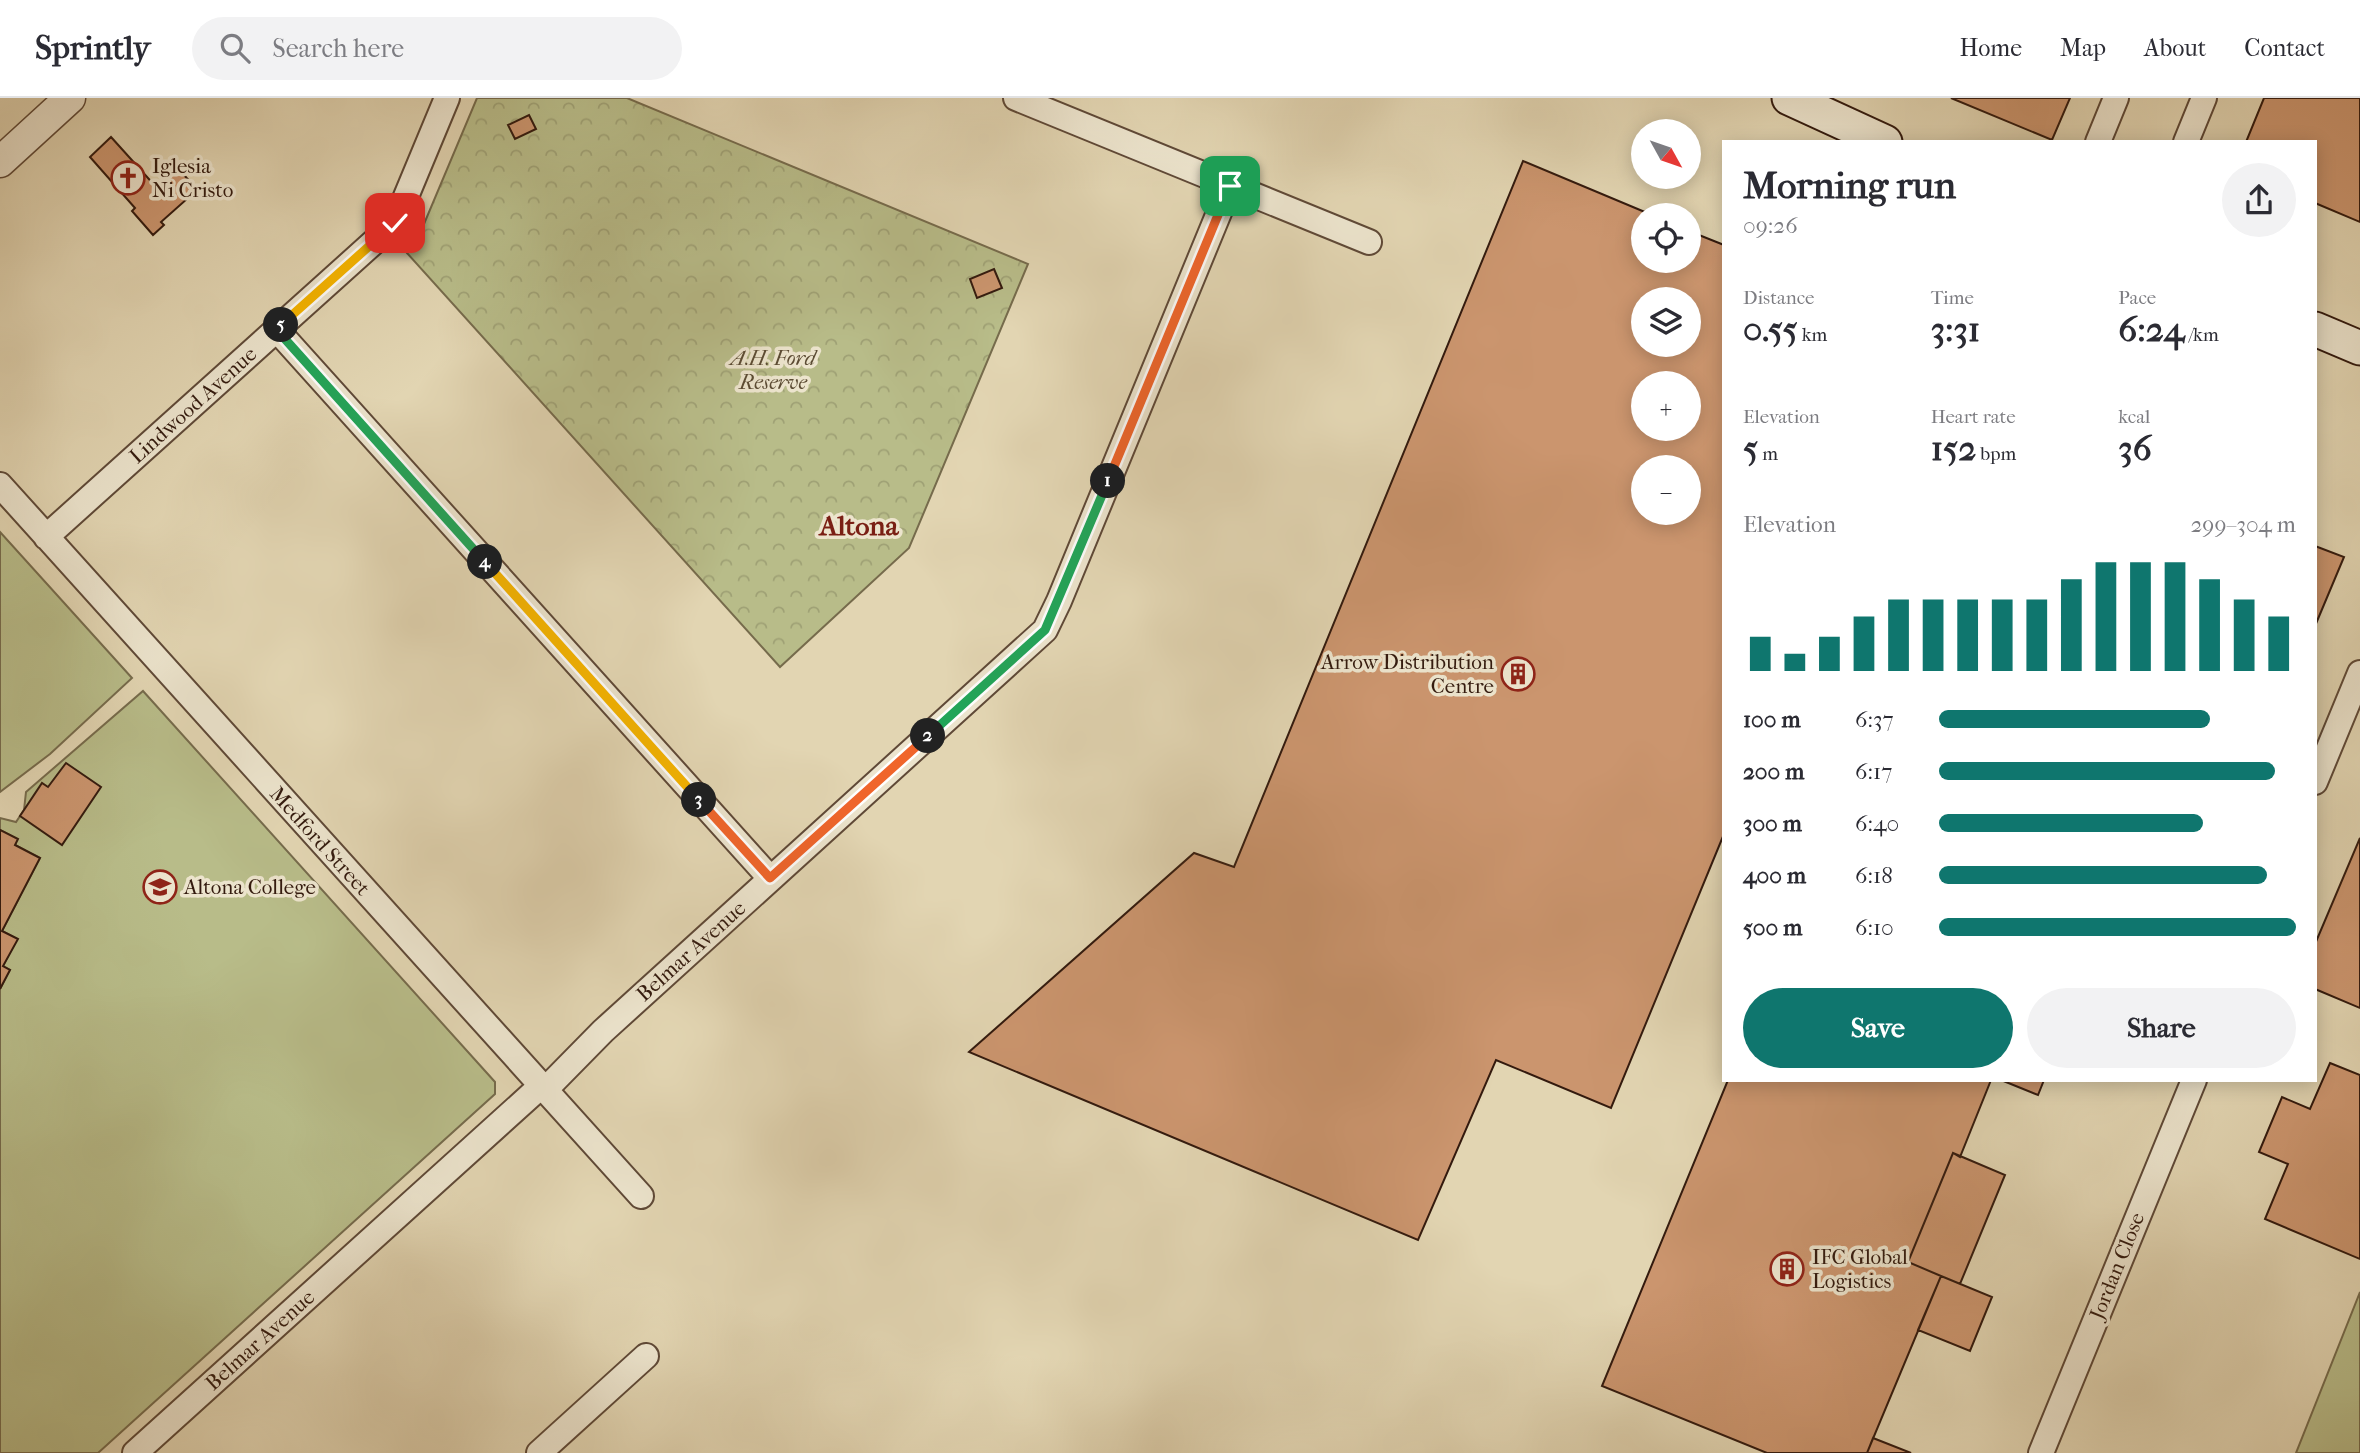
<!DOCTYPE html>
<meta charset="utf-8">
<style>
body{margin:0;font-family:"IM FELL French Canon",serif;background:#f2f2f3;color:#2b2b33;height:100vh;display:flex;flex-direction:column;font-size:26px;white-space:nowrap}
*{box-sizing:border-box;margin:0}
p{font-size:23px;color:#7c7c81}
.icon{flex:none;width:38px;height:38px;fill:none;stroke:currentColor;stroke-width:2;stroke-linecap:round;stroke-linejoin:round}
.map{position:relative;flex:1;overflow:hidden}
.drawer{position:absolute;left:1722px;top:42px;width:595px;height:942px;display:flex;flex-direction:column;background:#fff;border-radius:0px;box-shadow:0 4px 18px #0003}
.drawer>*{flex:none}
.needle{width:46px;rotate:130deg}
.fabs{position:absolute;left:1631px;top:21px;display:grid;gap:14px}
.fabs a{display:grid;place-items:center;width:70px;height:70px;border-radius:50%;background:#fff;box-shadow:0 4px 18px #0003;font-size:35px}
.pin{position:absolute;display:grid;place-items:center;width:60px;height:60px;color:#fff;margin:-30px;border-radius:14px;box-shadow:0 4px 10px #0006}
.km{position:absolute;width:35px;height:35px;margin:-18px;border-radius:50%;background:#222;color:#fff;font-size:19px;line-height:35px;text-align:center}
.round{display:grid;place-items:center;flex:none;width:74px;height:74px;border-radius:37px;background:#f2f2f3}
.headline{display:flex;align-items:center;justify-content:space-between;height:119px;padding:0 21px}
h1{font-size:38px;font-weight:800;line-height:52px}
.stats{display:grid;grid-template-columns:repeat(3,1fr);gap:10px;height:119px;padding:7px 21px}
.stats div{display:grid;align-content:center}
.stats b{font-size:35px;font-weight:800}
.stats small{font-size:19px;font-weight:400}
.stats p{font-size:19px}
.chart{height:196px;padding:14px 21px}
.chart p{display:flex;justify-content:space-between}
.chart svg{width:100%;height:126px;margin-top:7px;stroke:#0f766e;stroke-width:6}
.action{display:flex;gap:14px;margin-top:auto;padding:14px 21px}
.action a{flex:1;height:80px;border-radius:42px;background:#0f766e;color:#fff;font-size:28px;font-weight:800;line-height:80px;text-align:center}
.action a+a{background:#f2f2f3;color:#2b2b33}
ul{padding:0 21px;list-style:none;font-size:23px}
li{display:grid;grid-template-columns:112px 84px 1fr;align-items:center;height:52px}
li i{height:18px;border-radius:9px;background:#0f766e}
header{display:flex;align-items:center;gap:42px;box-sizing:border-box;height:98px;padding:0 35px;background:#fff;border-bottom:2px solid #e1e1e2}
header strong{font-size:33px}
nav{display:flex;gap:38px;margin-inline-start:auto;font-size:24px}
.search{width:490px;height:63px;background:#f2f2f3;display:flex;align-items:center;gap:18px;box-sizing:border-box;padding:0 24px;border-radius:38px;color:#7c7c81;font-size:26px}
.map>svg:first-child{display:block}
.grass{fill:#b8bc89;stroke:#766b4c;stroke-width:2}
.park{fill:url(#park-crowns);stroke:#766b4c;stroke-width:2}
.building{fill:#cb956e;stroke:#331a0e;stroke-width:2;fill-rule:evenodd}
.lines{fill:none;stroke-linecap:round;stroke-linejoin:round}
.minor-casing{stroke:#5f4937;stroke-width:28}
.tertiary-casing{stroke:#5f4937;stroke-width:33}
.secondary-casing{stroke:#331a0e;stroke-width:37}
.minor{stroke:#ece4cd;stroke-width:24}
.tertiary{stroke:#ece4cd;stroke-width:30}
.secondary{stroke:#ece4cd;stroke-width:33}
.split-1-casing{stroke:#fff;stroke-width:14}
.split-2-casing{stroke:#fff;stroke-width:14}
.split-3-casing{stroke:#fff;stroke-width:14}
.split-4-casing{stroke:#fff;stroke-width:14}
.split-5-casing{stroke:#fff;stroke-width:14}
.split-6-casing{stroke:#fff;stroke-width:14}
.split-1{stroke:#f0652b;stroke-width:9}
.split-2{stroke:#22a559;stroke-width:9}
.split-3{stroke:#f0652b;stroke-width:9}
.split-4{stroke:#f5b400;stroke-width:9}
.split-5{stroke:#22a559;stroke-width:9}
.split-6{stroke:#f5b400;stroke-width:9}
.labels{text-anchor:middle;stroke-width:7;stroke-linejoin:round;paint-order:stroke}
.poi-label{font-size:21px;fill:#331a0e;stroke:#ece4cd;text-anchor:start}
.park-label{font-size:21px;font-style:italic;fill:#5b4b33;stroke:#ece4cd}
.street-label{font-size:21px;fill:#331a0e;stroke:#ece4cd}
.district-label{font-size:28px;font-weight:bold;fill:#7a1f14;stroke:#ece4cd}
</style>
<header>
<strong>Sprintly</strong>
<div class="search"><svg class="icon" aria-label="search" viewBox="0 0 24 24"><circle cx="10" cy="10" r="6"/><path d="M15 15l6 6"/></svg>Search here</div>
<nav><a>Home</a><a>Map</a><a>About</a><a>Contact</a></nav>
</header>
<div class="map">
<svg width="2360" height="1355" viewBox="0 0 2360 1355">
<defs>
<pattern id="park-crowns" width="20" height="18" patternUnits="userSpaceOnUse" patternTransform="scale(1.75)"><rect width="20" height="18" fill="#b8bc89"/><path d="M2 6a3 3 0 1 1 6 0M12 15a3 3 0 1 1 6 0" fill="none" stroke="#9fa175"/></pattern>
</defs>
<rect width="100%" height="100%" fill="#e2d5b2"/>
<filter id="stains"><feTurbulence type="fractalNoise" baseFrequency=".00286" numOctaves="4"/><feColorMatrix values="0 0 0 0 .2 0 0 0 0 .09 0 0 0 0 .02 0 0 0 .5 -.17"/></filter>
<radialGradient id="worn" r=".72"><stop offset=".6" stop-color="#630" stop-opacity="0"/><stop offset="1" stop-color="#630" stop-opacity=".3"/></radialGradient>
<path class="grass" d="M0,434L132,580L50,656L0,694Z
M143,593L495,984V996L98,1355H0V891L10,872L3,868L17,841L2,833L40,760L15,747L17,741L0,732V720L16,724L24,712L26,694Z
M2360,1194V1355H2296Z"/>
<path class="park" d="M477,0H627L1028,166L909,450L780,569L407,155L424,126Z"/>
<path class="building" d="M1951,0H2070L2052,42Z
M2264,0H2360V124L2315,105V44H2246Z
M529,17L536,31L515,41L508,27Z
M111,39L157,90L178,70L197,92L161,124L164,127L153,137L132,113L135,110L90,59Z
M1523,63L1652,117H1643V163H1689V133L1724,147V736L1611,1010L1496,962L1418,1142L969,954L1194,755L1234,769ZM1643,201H1689V247H1643ZM1643,285H1689V331H1643ZM1643,369H1689V415H1643Z
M994,171L1002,190L977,200L970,181Z
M2315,448L2344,459L2315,528Z
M66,665L101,689L62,747L20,718L42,685L48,689Z
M0,732L18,741L15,747L40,760L2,833L18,841L3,868L10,872L0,891Z
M2360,740V910L2315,891V846Z
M2330,965L2360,977V1161L2265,1121L2288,1066L2259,1054L2282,999L2310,1011Z
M1728,982H1991L1960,1059L1953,1055L1908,1164L1941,1178L1867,1355H1767L1602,1288Z
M2001,982H2044L2038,997Z
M1953,1055L2005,1077L1960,1186L1908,1164Z
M1941,1178L1992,1199L1970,1253L1918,1232Z
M1873,1340L1911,1355H1867Z"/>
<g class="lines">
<defs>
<path id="minor" d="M1016,0L1369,144
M2098,44L2116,0
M2186,44L2204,0
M276,231L770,780
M0,387L641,1098
M46,439L395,125L447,0
M2315,684L2360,575
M545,992L603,933L1045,532L1059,503L1230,88
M135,1355L541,988
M539,1355L646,1258
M2041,1355L2194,982"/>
<path id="tertiary" d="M0,64L70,0"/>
<path id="secondary" d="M1789,0L1885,44
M2315,231L2360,250"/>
</defs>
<use href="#minor" class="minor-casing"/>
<use href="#tertiary" class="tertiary-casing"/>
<use href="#secondary" class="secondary-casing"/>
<use href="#minor" class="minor"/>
<use href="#tertiary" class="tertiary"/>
<use href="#secondary" class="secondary"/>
</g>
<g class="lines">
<defs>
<path id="split-1" d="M1108,383L1230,88"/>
<path id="split-2" d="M928,638L1045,532L1108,383"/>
<path id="split-3" d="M699,702L770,780L928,638"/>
<path id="split-4" d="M485,464L699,702"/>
<path id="split-5" d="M281,227L276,231L485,464"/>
<path id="split-6" d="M281,227L395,125"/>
</defs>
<use href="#split-1" class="split-1-casing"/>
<use href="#split-2" class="split-2-casing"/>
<use href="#split-3" class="split-3-casing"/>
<use href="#split-4" class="split-4-casing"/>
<use href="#split-5" class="split-5-casing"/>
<use href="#split-6" class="split-6-casing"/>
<use href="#split-1" class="split-1"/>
<use href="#split-2" class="split-2"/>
<use href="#split-3" class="split-3"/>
<use href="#split-4" class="split-4"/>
<use href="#split-5" class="split-5"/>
<use href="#split-6" class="split-6"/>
</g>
<defs>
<symbol id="church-ring" viewBox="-11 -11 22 22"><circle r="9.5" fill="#ece4cd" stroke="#8f2418" stroke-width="1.5"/><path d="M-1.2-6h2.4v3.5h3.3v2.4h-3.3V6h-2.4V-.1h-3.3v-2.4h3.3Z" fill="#8f2418"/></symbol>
<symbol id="building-ring" viewBox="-11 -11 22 22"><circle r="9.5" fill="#ece4cd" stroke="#8f2418" stroke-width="1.5"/><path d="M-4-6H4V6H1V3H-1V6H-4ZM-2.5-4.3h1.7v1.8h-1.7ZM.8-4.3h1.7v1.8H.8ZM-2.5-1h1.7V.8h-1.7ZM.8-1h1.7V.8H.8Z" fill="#8f2418"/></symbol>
<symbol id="school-ring" viewBox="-11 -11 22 22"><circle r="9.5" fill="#ece4cd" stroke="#8f2418" stroke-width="1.5"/><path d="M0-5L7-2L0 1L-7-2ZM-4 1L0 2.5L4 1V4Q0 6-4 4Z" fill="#8f2418"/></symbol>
</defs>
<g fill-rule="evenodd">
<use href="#church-ring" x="109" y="61" width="38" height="38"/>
<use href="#building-ring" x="1499" y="557" width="38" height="38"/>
<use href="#school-ring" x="141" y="770" width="38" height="38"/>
<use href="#building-ring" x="1768" y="1152" width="38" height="38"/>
</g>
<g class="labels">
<g class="poi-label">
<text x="152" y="75">Iglesia<tspan x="152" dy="24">Ni Cristo</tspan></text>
<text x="1494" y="571" text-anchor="end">Arrow Distribution<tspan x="1494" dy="24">Centre</tspan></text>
<text x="184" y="796">Altona College</text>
<text x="1812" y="1166">IFC Global<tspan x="1812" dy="24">Logistics</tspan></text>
</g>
<g class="park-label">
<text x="773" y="267">A.H. Ford<tspan x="773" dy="24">Reserve</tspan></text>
</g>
<g class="street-label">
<text transform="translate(193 307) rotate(-42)" y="7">Lindwood Avenue</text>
<text transform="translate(320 743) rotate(48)" y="7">Medford Street</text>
<text transform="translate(691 853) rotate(-42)" y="7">Belmar Avenue</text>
<text transform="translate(2117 1168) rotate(-68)" y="7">Jordan Close</text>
<text transform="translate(260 1242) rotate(-42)" y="7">Belmar Avenue</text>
</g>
<g class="district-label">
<text x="859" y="437">Altona</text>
</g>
</g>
<rect width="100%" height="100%" filter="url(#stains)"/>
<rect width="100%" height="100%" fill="url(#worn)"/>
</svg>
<div class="fabs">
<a><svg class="needle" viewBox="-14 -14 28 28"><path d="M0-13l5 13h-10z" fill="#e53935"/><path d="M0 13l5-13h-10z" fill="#7c7c81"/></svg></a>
<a><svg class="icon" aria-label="locate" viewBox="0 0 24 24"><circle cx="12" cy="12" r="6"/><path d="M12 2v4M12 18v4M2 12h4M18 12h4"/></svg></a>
<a><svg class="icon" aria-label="layers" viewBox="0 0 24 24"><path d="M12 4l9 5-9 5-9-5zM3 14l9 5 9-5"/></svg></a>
<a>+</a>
<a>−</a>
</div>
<div class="pin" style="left:1230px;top:88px;background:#1e9e55"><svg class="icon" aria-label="arrive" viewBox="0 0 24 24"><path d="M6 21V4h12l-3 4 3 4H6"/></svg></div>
<div class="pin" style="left:395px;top:125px;background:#d93025"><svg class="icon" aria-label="check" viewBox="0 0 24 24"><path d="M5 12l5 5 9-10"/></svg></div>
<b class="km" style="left:1108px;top:383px">1</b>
<b class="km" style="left:928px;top:638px">2</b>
<b class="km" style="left:699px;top:702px">3</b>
<b class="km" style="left:485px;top:464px">4</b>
<b class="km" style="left:281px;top:227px">5</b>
<section class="drawer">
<div class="headline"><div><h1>Morning run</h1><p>09:26</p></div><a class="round"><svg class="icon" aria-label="share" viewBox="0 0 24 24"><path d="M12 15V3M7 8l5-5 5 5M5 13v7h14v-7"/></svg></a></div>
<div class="stats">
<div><p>Distance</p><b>0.55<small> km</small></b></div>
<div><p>Time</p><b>3:31</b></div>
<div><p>Pace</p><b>6:24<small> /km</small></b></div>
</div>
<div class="stats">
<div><p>Elevation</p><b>5<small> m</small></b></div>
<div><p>Heart rate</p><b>152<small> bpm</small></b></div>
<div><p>kcal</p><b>36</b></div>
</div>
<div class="chart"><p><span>Elevation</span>299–304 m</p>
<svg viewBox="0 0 160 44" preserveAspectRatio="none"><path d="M5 44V32M15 44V38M25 44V32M35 44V25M45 44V19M55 44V19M65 44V19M75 44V19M85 44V19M95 44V12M105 44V6M115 44V6M125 44V6M135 44V12M145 44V19M155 44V25"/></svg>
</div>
<ul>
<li><b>100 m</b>6:37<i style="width:76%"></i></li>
<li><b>200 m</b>6:17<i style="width:94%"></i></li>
<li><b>300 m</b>6:40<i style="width:74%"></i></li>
<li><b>400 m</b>6:18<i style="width:92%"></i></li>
<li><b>500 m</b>6:10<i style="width:100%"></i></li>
</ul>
<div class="action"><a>Save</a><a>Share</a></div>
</section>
</div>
